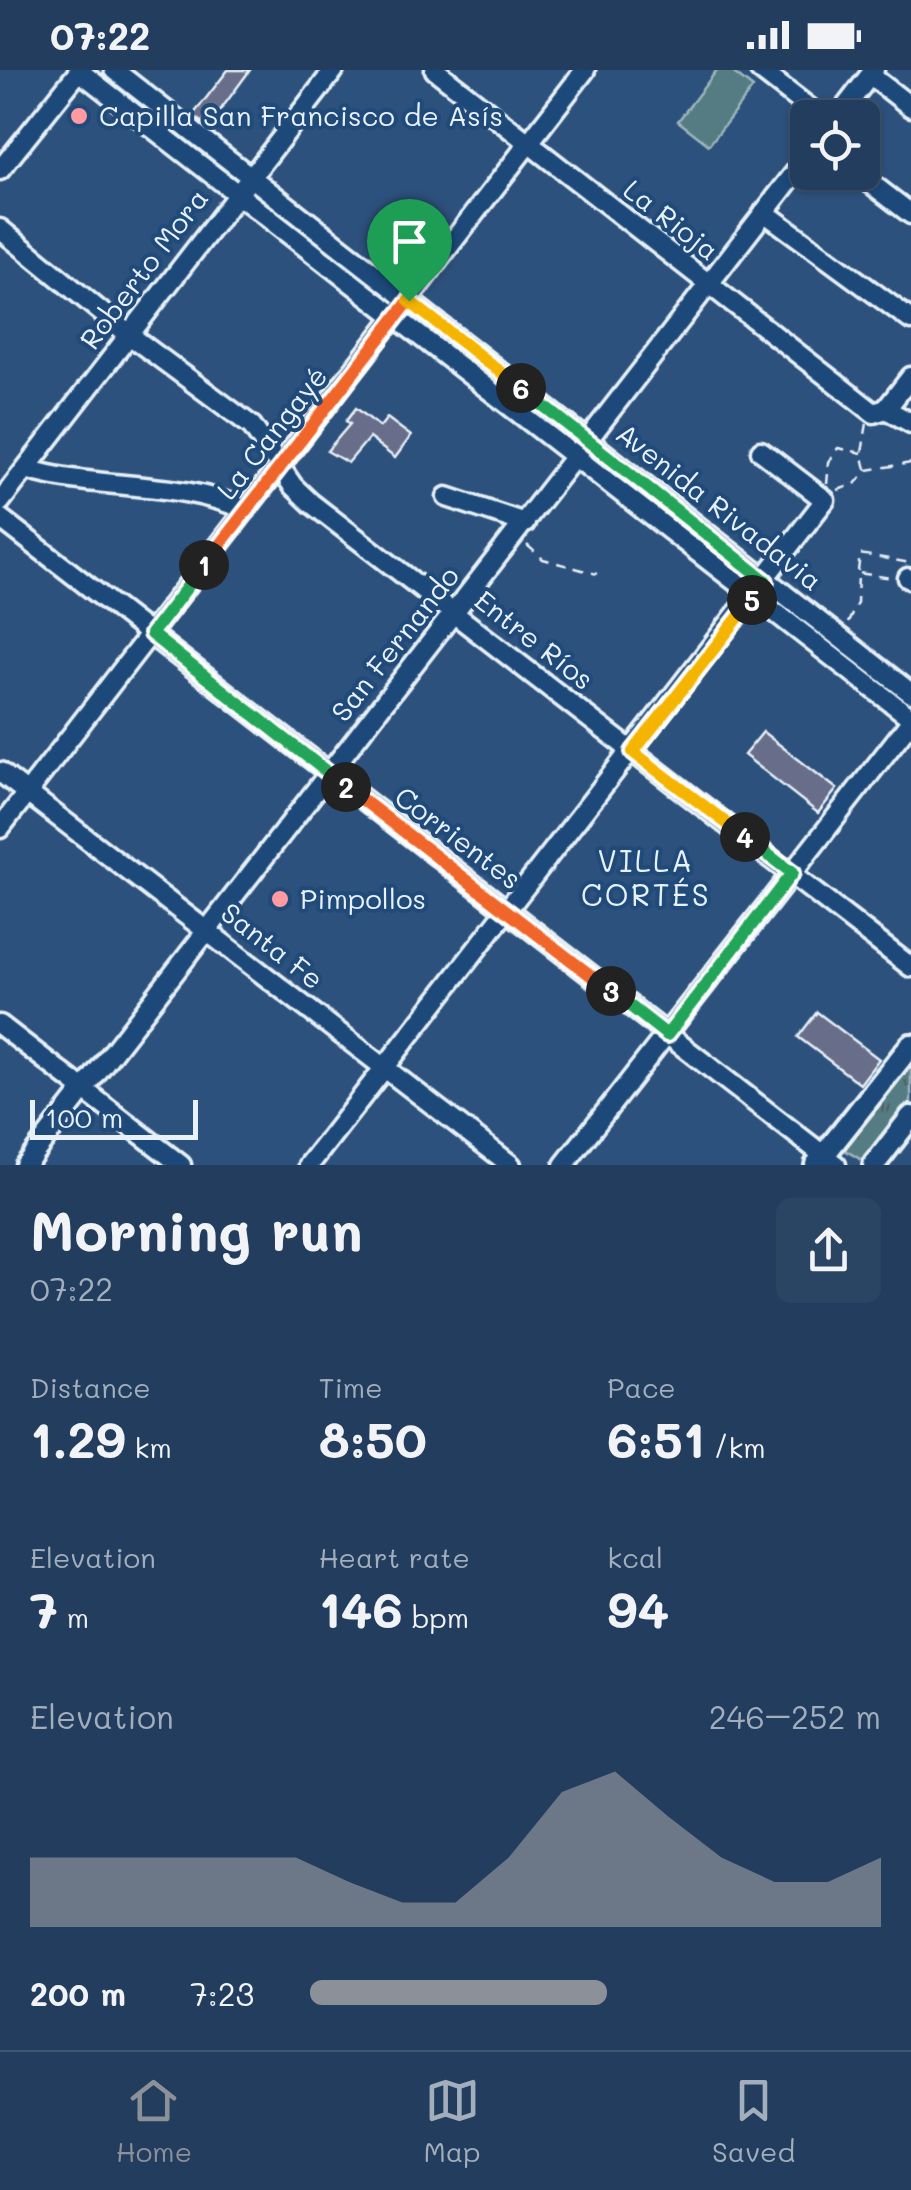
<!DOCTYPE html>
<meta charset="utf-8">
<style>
body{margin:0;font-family:Mali,sans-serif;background:#2a4464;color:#f1f3f6;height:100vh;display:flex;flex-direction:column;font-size:38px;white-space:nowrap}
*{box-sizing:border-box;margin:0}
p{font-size:32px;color:#a2aebc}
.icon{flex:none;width:55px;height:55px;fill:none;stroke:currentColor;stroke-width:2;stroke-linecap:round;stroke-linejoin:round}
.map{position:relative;height:1095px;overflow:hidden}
.side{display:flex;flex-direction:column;background:#223d5e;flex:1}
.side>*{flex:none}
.fabs{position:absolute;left:790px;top:30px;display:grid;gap:20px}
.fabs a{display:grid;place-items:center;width:90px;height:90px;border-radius:15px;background:#223d5e;box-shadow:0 2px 8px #0004,0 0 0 2px #3f5673;font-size:50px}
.scale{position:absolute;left:30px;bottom:25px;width:168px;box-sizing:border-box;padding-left:10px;border:5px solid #e8f1f8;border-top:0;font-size:28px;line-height:35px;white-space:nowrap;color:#e8f1f8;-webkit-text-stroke:8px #1f4a7a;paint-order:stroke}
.pin{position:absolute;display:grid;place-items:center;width:85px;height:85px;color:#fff;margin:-102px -42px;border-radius:50% 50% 50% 0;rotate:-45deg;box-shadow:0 0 10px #0007}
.pin .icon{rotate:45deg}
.km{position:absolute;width:50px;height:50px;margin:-25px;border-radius:50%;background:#222;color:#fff;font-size:28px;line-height:50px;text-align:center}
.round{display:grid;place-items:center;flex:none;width:105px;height:105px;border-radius:15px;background:#2a4464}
.summary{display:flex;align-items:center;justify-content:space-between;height:170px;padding:0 30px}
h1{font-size:55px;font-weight:700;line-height:75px}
.stats{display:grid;grid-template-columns:repeat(3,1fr);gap:15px;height:170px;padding:10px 30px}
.stats div{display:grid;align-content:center}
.stats b{font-size:50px;font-weight:700}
.stats small{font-size:28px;font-weight:400}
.stats p{font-size:28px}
.chart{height:280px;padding:20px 30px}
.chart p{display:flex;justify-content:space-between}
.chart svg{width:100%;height:180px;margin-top:10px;fill:#8c9099;opacity:.7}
ul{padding:0 30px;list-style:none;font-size:32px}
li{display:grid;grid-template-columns:160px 120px 1fr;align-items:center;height:75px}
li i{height:25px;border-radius:12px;background:#8c9099}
.status{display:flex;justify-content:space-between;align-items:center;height:70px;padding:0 50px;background:#223d5e;direction:ltr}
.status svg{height:28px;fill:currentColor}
.menu{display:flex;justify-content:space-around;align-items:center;height:140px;border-top:2px solid #3f5673;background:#223d5e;font-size:28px;color:#a2aebc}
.menu a{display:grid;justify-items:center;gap:5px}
.menu .selected{color:#8c9099}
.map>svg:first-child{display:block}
.grass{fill:url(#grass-tufts);stroke:#9eb6bd;stroke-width:2.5}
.pitch{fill:#557b82;stroke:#9eb6bd;stroke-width:2.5}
.building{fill:#676e8a;stroke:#e8f1f8;stroke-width:2.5}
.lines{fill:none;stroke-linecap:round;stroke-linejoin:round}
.minor-casing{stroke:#e8f1f8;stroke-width:25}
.major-casing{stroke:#e8f1f8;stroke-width:28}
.path{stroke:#e8f1f8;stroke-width:2.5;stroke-dasharray:10 8;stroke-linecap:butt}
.minor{stroke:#1f4a7a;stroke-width:18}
.major{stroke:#1f4a7a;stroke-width:20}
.split-1-casing{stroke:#fff;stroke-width:20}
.split-2-casing{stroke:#fff;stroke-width:20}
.split-3-casing{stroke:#fff;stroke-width:20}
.split-4-casing{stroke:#fff;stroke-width:20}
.split-5-casing{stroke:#fff;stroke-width:20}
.split-6-casing{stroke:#fff;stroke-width:20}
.split-7-casing{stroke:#fff;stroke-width:20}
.split-1{stroke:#f0652b;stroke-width:12}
.split-2{stroke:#22a559;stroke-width:12}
.split-3{stroke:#f0652b;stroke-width:12}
.split-4{stroke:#22a559;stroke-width:12}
.split-5{stroke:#f5b400;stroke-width:12}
.split-6{stroke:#22a559;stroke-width:12}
.split-7{stroke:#f5b400;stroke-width:12}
.poi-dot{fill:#ff9aa2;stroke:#1f4a7a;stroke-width:4}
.labels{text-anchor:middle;stroke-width:8;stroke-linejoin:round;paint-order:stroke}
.poi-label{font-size:28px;fill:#e8f1f8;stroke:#1f4a7a;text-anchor:start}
.street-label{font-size:28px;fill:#e8f1f8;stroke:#1f4a7a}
.neighbourhood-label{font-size:30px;letter-spacing:2.5px;fill:#e8f1f8;stroke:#1f4a7a}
</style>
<div class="status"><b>07:22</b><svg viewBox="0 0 49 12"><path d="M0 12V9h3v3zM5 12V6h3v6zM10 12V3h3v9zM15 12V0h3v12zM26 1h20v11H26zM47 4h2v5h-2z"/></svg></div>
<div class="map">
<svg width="911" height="1095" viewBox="0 0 911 1095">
<defs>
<pattern id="grass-tufts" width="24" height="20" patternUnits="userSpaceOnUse" patternTransform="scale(2.5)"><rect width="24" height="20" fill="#557b82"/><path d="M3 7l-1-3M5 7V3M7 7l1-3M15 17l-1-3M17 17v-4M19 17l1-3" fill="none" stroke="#4e6469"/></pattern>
</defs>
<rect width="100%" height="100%" fill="#2d517d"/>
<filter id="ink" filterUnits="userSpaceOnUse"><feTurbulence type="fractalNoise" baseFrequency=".01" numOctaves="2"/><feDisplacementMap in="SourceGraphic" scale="20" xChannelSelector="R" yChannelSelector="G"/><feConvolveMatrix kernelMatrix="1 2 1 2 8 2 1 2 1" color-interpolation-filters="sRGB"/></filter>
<g filter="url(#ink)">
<path class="grass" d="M911,984V1038L867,1093L845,1080L841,1072Z"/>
<path class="pitch" d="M717,0H730L753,18L709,75L678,51Z"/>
<path class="building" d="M228,0H250L208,57L193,45Z
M356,338L380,357L387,348L411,366L395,388L369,368L348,393L327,381L350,354L346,351Z
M763,662L837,719L818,743L744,685Z
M817,942L879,989L860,1014L798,967Z"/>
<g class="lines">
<defs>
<path id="minor" d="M78,0L911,648
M114,0L911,623
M435,0L874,343L886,339L911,307
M760,0L822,48
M870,5L911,37
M837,48L874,0
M0,100L80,0
M856,102L911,144
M764,142L911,250
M0,159L128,264L252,356L293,416L311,433L911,897
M886,339L911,353
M26,399C97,421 179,409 246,440
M447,427L525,453
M0,432L334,0
M0,448L836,1095
M908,508L911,509
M0,702L511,1095
M0,758L585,0
M0,955L181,1095
M25,1095L808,86
M309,1095L825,430L761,381
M564,1095L911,651"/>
<path id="major" d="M816,1095L911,975
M874,1095L911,1047"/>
</defs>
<use href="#minor" class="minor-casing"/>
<use href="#major" class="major-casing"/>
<path class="path" d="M866,399L862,383L867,353
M827,414L829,392L838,378L862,383
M838,420L855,414L867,400L911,393
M527,475L543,489L597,504
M858,501L860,484L911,493
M848,553L857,533L858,503L892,508"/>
<use href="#minor" class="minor"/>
<use href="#major" class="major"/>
</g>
</g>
<g class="lines" filter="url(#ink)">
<defs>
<path id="split-1" d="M204,495L409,231"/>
<path id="split-2" d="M204,495L151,564L346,717"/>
<path id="split-3" d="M346,717L611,921"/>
<path id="split-4" d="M611,921L667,965L792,803L745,767"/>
<path id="split-5" d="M745,767L633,682L752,530"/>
<path id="split-6" d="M521,318L766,511L752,530"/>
<path id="split-7" d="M409,231L521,318"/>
</defs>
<use href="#split-1" class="split-1-casing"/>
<use href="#split-2" class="split-2-casing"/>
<use href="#split-3" class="split-3-casing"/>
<use href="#split-4" class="split-4-casing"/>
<use href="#split-5" class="split-5-casing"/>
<use href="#split-6" class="split-6-casing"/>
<use href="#split-7" class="split-7-casing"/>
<use href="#split-1" class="split-1"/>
<use href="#split-2" class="split-2"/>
<use href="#split-3" class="split-3"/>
<use href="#split-4" class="split-4"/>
<use href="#split-5" class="split-5"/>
<use href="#split-6" class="split-6"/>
<use href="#split-7" class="split-7"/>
</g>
<g class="poi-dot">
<circle cx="79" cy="46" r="10"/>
<circle cx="280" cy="829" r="10"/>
</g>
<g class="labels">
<g class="poi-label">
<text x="99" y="56">Capilla San Francisco de Asís</text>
<text x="300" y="839">Pimpollos</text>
</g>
<g class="street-label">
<text transform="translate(671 150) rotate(38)" y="10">La Rioja</text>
<text transform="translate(144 199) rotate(-53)" y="10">Roberto Mora</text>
<text transform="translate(272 363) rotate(-52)" y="10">La Cangayé</text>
<text transform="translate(719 437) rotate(38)" y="10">Avenida Rivadavia</text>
<text transform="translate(534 570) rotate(38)" y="10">Entre Ríos</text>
<text transform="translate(395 574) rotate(-52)" y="10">San Fernando</text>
<text transform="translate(458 768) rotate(37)" y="10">Corrientes</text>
<text transform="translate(272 876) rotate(38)" y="10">Santa Fe</text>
</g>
<g class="neighbourhood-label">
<text x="646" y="802">VILLA<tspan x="646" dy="34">CORTÉS</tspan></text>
</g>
</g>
</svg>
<div class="fabs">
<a><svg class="icon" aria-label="locate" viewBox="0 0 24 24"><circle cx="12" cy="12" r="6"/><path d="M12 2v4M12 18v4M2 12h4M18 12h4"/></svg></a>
</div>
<div class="scale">100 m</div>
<div class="pin" style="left:409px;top:231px;background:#1e9e55"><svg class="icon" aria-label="arrive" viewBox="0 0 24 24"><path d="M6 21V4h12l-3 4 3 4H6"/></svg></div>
<b class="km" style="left:204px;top:495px">1</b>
<b class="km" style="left:346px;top:717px">2</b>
<b class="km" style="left:611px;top:921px">3</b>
<b class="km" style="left:745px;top:767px">4</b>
<b class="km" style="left:752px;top:530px">5</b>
<b class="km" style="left:521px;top:318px">6</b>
</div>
<section class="side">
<div class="summary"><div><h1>Morning run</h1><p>07:22</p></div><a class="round"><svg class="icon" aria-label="share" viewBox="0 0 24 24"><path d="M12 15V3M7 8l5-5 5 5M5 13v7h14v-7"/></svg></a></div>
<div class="stats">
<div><p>Distance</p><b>1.29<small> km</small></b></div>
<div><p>Time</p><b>8:50</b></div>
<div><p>Pace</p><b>6:51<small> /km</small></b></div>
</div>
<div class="stats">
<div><p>Elevation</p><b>7<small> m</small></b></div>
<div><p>Heart rate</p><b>146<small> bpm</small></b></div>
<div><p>kcal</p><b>94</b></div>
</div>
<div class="chart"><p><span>Elevation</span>246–252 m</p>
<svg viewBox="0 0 160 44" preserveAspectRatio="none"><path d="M0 44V27L10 27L20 27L30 27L40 27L50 27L60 33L70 38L80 38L90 27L100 11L110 6L120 17L130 27L140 33L150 33L160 27V44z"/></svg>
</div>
<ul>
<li><b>200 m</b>7:23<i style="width:52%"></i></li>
</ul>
</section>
<nav class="menu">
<a class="selected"><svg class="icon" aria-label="home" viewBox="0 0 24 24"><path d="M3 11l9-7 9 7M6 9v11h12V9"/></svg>Home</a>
<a><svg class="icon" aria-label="map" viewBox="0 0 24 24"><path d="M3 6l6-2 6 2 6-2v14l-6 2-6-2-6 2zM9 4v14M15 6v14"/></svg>Map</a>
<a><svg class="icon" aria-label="saved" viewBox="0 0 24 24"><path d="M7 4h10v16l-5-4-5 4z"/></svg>Saved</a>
</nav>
